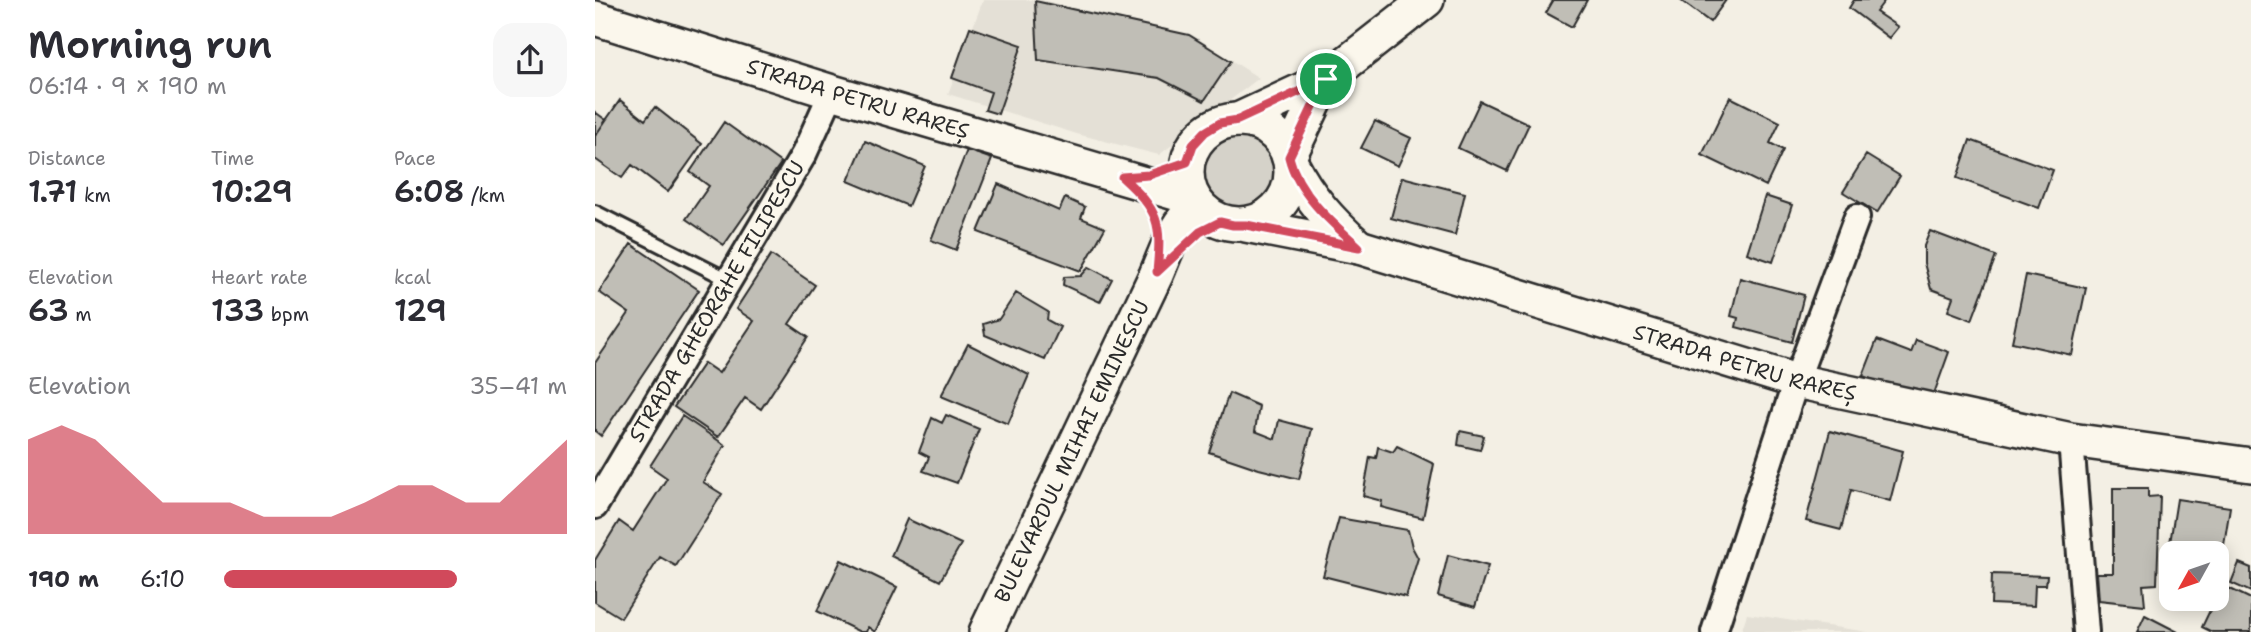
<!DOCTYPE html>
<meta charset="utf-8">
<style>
body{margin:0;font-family:"Shantell Sans",sans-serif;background:#f7f7f7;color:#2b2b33;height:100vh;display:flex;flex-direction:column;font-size:26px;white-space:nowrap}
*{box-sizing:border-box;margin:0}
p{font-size:23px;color:#7c7c81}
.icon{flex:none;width:38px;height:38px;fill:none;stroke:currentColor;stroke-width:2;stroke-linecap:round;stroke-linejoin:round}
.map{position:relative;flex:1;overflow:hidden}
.panel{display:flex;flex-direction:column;background:#fff;width:595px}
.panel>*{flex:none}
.needle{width:46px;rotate:230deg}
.controls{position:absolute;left:1564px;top:541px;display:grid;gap:14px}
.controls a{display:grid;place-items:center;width:70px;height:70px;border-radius:14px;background:#fff;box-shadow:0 4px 18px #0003;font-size:35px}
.pin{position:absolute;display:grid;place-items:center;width:60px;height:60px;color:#fff;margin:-30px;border:4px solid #fff;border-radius:50%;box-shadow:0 2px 7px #0007}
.round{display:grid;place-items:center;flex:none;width:74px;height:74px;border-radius:21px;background:#f7f7f7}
.summary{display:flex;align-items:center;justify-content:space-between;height:119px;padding:0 28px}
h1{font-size:38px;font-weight:600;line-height:52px}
.stats{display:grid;grid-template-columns:repeat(3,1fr);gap:10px;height:119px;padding:7px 28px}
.stats div{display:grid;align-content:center}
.stats b{font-size:30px;font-weight:600}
.stats small{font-size:19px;font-weight:400}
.stats p{font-size:19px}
.chart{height:196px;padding:14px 28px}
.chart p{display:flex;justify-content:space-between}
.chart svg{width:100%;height:126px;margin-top:7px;fill:#d1495b;opacity:.7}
ul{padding:0 28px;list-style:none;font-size:23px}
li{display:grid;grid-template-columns:112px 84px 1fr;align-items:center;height:52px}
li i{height:18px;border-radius:9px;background:#d1495b}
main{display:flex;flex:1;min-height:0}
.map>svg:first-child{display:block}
.built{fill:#e4e0d6}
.green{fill:#d5d2c9;stroke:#807e7a;stroke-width:2}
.building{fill:#c0beb6;stroke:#2b2b2b;stroke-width:2}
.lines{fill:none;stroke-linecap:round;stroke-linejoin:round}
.lane-casing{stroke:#2b2b2b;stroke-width:18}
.street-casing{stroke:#2b2b2b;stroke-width:30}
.secondary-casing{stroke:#2b2b2b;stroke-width:38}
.lane{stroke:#fbf7ec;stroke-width:12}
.street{stroke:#fbf7ec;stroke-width:24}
.secondary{stroke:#fbf7ec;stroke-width:33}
.route-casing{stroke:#fff;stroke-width:14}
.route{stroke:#d1495b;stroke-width:9}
.labels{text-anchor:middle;stroke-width:7;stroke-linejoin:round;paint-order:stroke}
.street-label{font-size:21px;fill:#2b2b2b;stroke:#fbf7ec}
</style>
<main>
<section class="panel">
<div class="summary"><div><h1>Morning run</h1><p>06:14 · 9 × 190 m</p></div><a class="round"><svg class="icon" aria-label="share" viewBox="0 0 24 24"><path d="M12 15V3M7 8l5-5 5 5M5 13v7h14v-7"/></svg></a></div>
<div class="stats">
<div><p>Distance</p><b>1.71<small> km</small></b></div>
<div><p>Time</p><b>10:29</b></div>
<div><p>Pace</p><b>6:08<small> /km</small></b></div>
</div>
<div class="stats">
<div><p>Elevation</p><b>63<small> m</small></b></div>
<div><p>Heart rate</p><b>133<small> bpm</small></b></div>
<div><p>kcal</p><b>129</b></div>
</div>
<div class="chart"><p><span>Elevation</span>35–41 m</p>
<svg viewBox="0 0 160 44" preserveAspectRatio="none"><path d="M0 44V11L10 6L20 11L30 22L40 33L50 33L60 33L70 38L80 38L90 38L100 33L110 27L120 27L130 33L140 33L150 22L160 11V44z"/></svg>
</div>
<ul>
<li><b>190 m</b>6:10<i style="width:68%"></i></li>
</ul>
</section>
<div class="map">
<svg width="1656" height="632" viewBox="0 0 1656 632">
<rect width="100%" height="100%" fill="#f3efe4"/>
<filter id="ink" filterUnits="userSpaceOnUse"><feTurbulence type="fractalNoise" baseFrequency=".0143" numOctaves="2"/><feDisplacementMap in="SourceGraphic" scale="14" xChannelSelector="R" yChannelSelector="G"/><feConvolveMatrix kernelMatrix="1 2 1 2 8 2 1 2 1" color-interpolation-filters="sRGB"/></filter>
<g filter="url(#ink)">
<path class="built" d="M388,0H446L597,35L664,78L564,155L482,134L353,94Z
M1152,614L1273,632H1146Z"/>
<path class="green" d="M600 172a44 44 0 1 1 88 0a44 44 0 1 1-88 0Z"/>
<path class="building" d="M956,0H992L977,27L951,13L958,1Z
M1085,0H1131L1115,22Z
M1259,0H1290L1281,12L1303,27L1294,38L1254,8Z
M440,1L594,35L636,61L609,101L564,78L443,60Z
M375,27L427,45L403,114L390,110L396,92L357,78Z
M1135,97L1185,122L1175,143L1188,150L1171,186L1107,155Z
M25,100L50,120L60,107L107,144L73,192L37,165L27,178L0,159V136Z
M885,101L934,124L912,171L863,148Z
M0,112L11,120L0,136Z
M780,121L816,138L803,166L766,148Z
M129,122L186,163L129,245L91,219L114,186L95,172Z
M1375,140L1458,170L1444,208L1362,178Z
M270,141L330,166L313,206L253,181Z
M372,150L397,159L361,250L336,240Z
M1271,155L1305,176L1282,213L1248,192Z
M807,177L870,193L860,235L796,218Z
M403,184L464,211L470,198L490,207L486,218L510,228L486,271L383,232Z
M1170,196L1197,205L1178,262L1152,253Z
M1335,231L1401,256L1377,320L1353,311L1358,297L1336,289L1329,263V246Z
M36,244L104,290L6,436L0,431V363L34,313L4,292Z
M176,255L220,285L194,324L213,337L166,409L150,398L123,437L79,407L109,363L124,373L159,321L141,309Z
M494,267L517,279L505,302L468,285L469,277L486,276Z
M1431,275L1491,288L1477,355L1417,342Z
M1145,278L1209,295L1197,342L1141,327L1143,318L1136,316Z
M421,293L453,312L452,320L465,327L450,360L390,335L388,324L404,319Z
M1282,340L1316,353L1321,340L1354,352L1336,402L1268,376Z
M373,344L434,375L413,424L346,396Z
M634,393L664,406L660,431L680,439L684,420L717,429L704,479L664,469L614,452Z
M351,415L384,429L362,483L328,471L334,457L324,452L337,418L347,423Z
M87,416L130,445L108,482L127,494L81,566L65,557L26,618L0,602V560L24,521L38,531L72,478L55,466Z
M865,431L889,436L885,450L863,445Z
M1235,431L1308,451L1295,501L1256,490L1246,530L1211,521Z
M802,446L839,464L828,518L786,507L787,501L768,496L775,457L781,458L783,447L798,452Z
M1518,488H1553V497L1565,496L1562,584L1548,585L1550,605L1504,600L1502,573H1518Z
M1582,499L1635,507L1628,551L1575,543Z
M744,518L813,530L817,547L823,558L811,597L728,576Z
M312,519L366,544L345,581L296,556Z
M853,555L893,566L880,607L843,596Z
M246,560L302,587L280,632L273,627L271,632H265L222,611Z
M1644,563L1656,568V592L1636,583Z
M1397,574L1452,576L1451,585H1440L1439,606L1396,604Z
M1627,585L1656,599V632H1617L1607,627Z
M1550,615L1583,632H1542Z"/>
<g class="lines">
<defs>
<path id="lane" d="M0,212L134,280"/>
<g id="street">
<path d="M1476,440L1491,632"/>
<path id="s1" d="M0,506L209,154L237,92"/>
<path d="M1119,632L1201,381L1262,217"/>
</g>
<g id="secondary">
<path id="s2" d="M0,18L237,92L597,198"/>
<circle cx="644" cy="172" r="52"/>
<path d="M643,120L731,79L832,0"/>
<path d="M694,157L731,79"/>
<path d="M696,163C714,198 735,221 764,247"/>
<path id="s3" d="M651,225L764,247L1201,381L1476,440L1656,465"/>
<path id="s4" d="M391,632L561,275C572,250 579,223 603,206"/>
</g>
</defs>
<use href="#lane" class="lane-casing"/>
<use href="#street" class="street-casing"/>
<use href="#secondary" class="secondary-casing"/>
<use href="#lane" class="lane"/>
<use href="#street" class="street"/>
<use href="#secondary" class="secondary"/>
</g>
</g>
<g class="lines" filter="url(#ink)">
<defs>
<path id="route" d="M731,79L694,157C703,194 737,223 764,247L651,225H638L625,222L605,232L562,272C567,222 564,211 527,177L554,175L592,162L598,145L610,132L625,123L643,120Z"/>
</defs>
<use href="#route" class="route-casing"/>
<use href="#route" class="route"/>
</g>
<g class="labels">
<g class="street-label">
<text dy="7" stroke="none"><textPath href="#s2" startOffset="275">STRADA PETRU RAREȘ</textPath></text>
<text dy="7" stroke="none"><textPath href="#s1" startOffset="238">STRADA GHEORGHE FILIPESCU</textPath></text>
<text dy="7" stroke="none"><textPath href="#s3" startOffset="518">STRADA PETRU RAREȘ</textPath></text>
<text dy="7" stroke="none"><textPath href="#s4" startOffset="200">BULEVARDUL MIHAI EMINESCU</textPath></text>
</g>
</g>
</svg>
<div class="controls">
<a><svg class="needle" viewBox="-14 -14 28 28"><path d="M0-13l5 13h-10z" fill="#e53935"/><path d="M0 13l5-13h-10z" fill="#7c7c81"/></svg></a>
</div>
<div class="pin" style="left:731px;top:79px;background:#1e9e55"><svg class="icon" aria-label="arrive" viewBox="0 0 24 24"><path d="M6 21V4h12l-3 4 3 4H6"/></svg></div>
</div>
</main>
